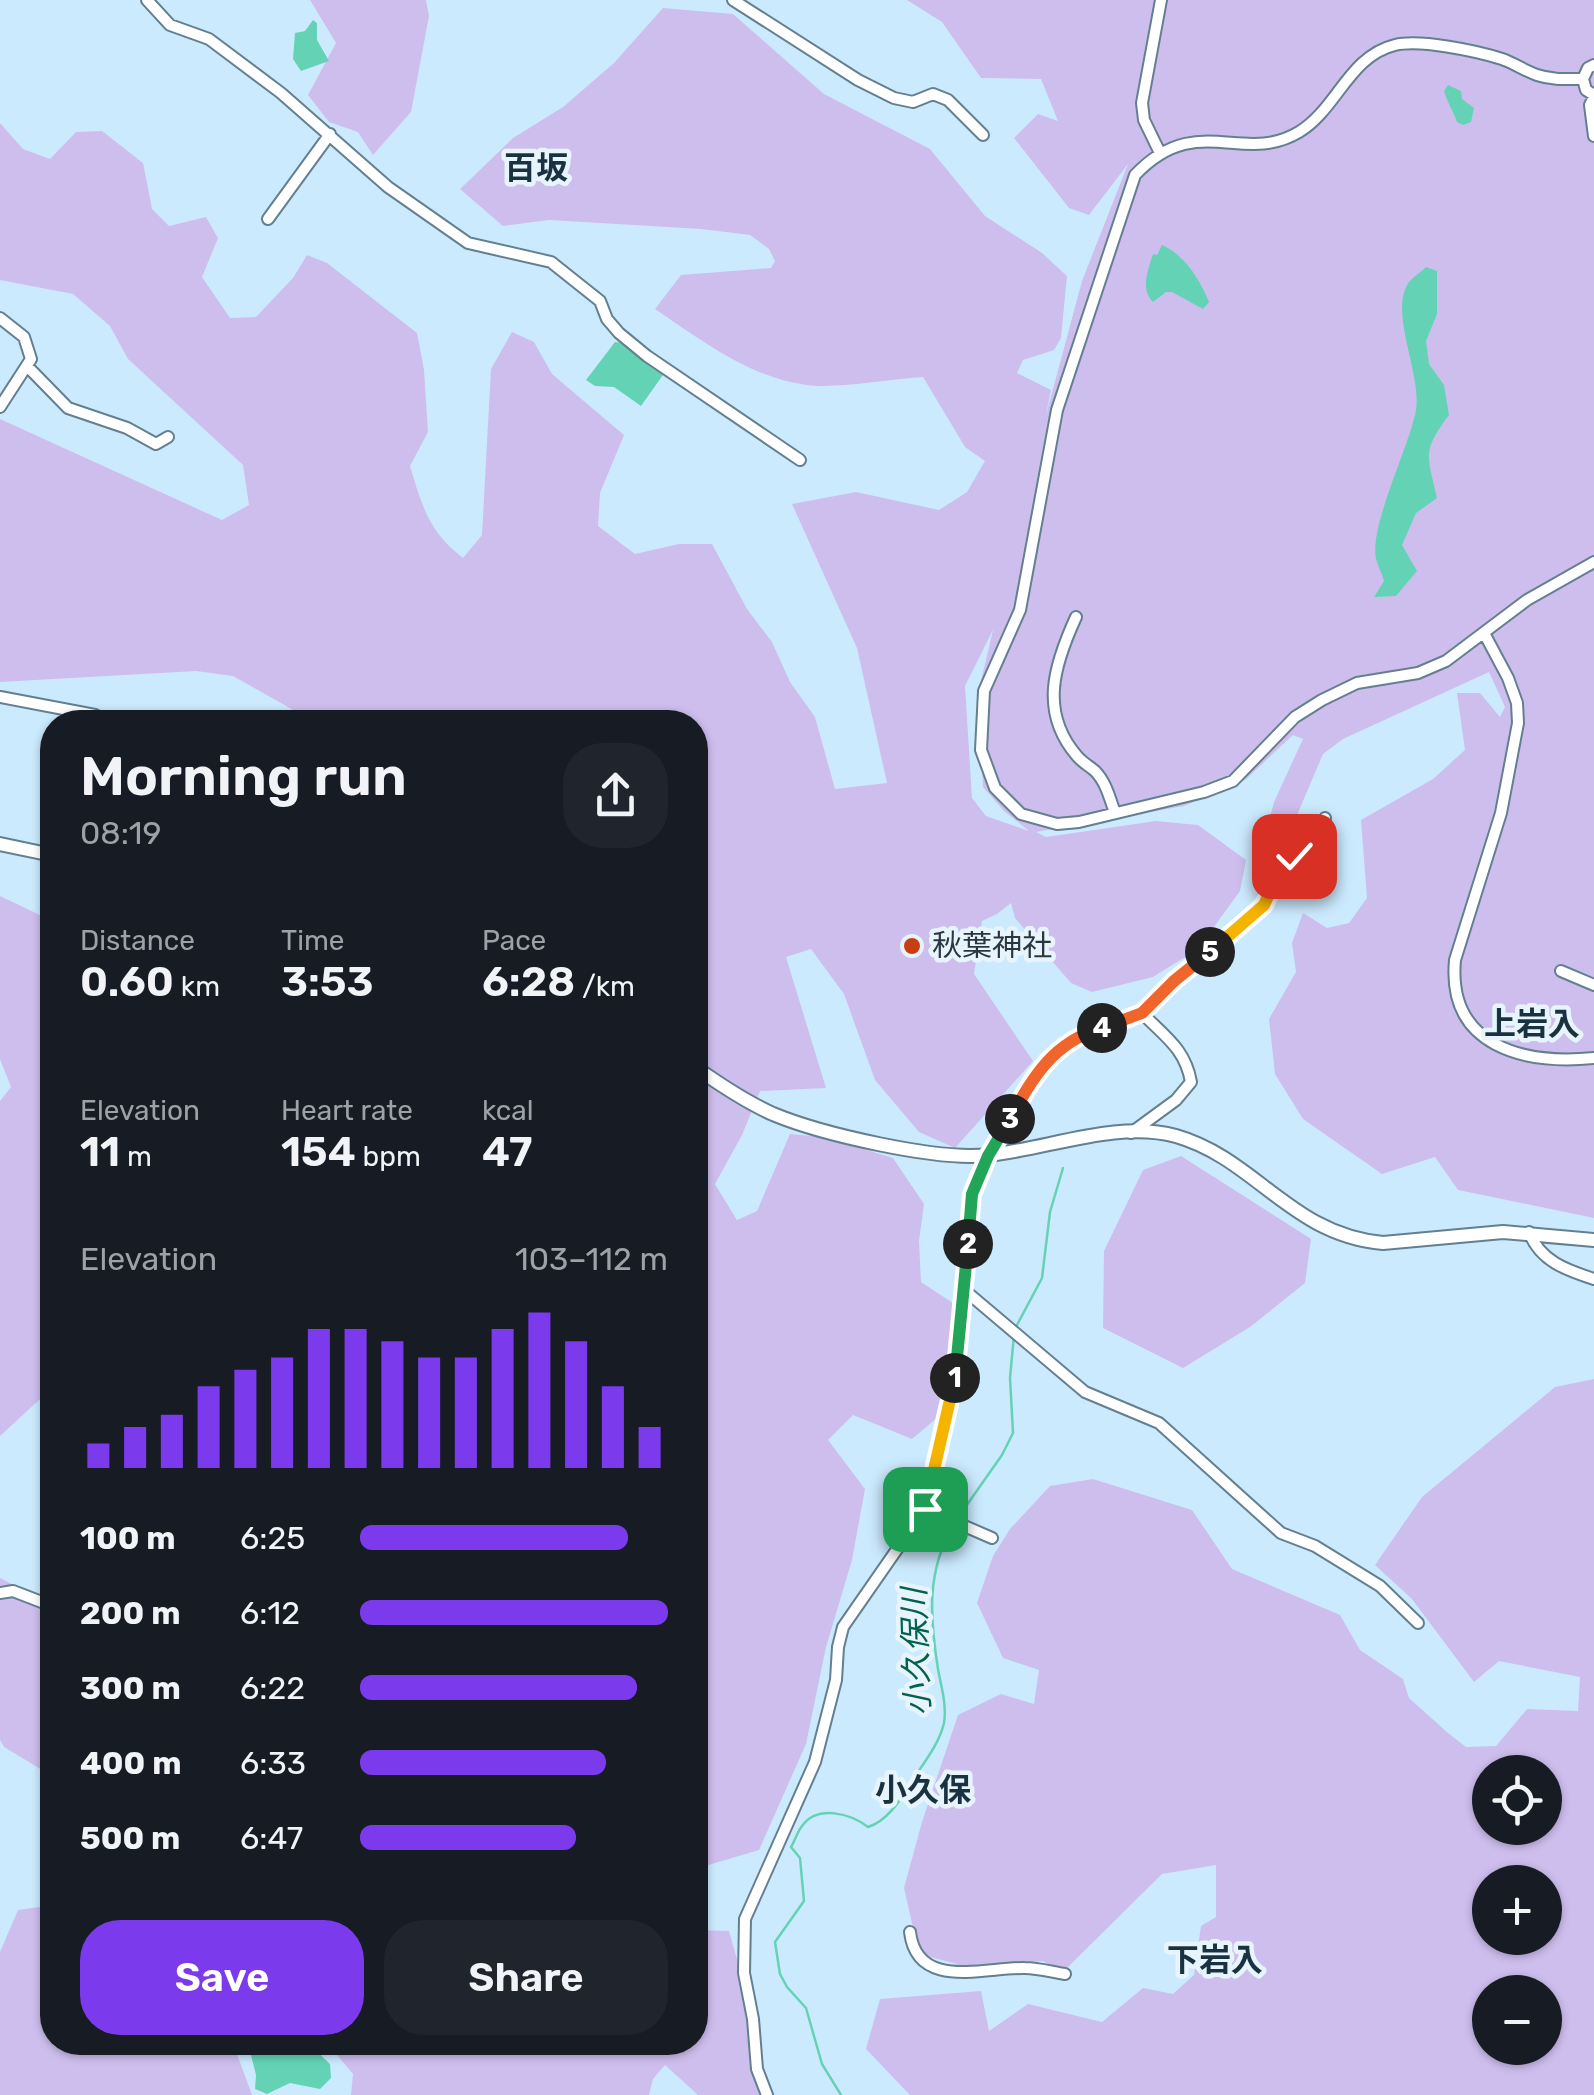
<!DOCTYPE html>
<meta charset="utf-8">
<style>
body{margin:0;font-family:Rubik,"Noto Sans JP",sans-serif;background:#20242c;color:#f1f3f6;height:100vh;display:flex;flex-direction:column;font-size:38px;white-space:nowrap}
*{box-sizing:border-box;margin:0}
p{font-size:32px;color:#9ea1a6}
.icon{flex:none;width:55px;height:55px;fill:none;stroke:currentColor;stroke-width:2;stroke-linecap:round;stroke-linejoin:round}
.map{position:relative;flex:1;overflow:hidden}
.side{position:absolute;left:40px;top:710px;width:668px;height:1345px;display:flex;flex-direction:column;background:#171b24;border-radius:40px;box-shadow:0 2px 8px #0004}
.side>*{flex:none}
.controls{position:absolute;left:1472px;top:1755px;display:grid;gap:20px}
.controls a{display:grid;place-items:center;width:90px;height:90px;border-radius:50%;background:#171b24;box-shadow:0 2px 8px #0004;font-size:50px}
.pin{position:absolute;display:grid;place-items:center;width:85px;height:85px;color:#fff;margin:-42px;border-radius:20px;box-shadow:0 5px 15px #0006}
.km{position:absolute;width:50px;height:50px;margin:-25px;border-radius:50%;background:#222;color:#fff;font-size:28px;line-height:50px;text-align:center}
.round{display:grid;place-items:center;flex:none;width:105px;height:105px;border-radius:40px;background:#20242c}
.headline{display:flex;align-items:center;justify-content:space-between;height:170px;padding:0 40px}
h1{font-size:55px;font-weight:600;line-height:75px}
.figures{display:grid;grid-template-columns:repeat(3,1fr);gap:15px;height:170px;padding:10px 40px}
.figures div{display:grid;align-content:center}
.figures b{font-size:42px;font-weight:600}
.figures small{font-size:28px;font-weight:400}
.figures p{font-size:28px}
.chart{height:280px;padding:20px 40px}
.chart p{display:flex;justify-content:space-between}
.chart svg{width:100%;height:180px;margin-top:10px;stroke:#7c3aed;stroke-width:6}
.action{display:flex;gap:20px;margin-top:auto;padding:20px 40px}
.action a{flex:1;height:115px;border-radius:40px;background:#7c3aed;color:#fff;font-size:40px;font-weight:600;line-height:115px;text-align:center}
.action a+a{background:#20242c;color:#f1f3f6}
ul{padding:0 40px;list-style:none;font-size:32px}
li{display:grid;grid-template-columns:160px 120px 1fr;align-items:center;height:75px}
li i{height:25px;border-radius:12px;background:#7c3aed}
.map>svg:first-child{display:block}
.green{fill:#cebeee;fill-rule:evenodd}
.water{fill:#64d3b5}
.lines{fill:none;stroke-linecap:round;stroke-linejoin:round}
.stream{stroke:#64d3b5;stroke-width:2.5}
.minor-casing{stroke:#637f90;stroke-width:14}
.tertiary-casing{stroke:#637f90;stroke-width:16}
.minor{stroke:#fff;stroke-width:10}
.tertiary{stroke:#fff;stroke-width:12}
.split-1-casing{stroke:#fff;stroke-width:20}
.split-2-casing{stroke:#fff;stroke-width:20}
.split-3-casing{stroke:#fff;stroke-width:20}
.split-4-casing{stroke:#fff;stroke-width:20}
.split-5-casing{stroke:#fff;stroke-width:20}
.split-6-casing{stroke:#fff;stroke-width:20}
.split-1{stroke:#f5b400;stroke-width:12}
.split-2{stroke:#22a559;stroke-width:12}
.split-3{stroke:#22a559;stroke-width:12}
.split-4{stroke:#f0652b;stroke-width:12}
.split-5{stroke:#f0652b;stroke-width:12}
.split-6{stroke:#f5b400;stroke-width:12}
.poi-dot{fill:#c73e15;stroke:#e8f4fc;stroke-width:4}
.labels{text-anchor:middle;stroke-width:9;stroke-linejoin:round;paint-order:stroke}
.poi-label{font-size:30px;fill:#2b373e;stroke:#e8f4fc;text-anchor:start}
.neighbourhood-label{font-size:32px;font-weight:bold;fill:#193241;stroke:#e8f4fc}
.water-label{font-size:32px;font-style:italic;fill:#00624f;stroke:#e8f4fc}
</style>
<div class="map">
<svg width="1594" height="2095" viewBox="0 0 1594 2095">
<rect width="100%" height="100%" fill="#cceafe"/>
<path class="green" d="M310,0H426L429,16L411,112L373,155L358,132L329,122L308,95L336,43Z
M907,0H1594V1218L1458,1190L1435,1157L1382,1174L1303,1119L1275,1074L1269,1019L1296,972L1292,943L1303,913L1327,928L1349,923L1367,898L1361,820L1433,779L1465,750L1457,693H1480L1500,717L1505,707L1489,672L1343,739L1323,754L1292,827L1266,833L1274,802L1303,739L1293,735L1245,780L1184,806L1036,832L1046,837L1156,821L1198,825L1246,860L1240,891L1198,949L1153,977L1092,992L1071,983L1015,918L1011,903L997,914L982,921L974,974L1033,1061L955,1148L919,1132L875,1080L844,994L811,949L786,957L826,1088L760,1091L742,1135L715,1184L737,1220L757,1211L790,1134L823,1137L893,1158L924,1204L919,1241L921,1282L953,1303L949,1375L937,1418L912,1439L853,1415L828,1440L865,1489L852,1560L826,1647L806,1744L759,1850L695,1869V722H323L302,715L233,676L196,671L0,682V419L222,520L249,505L243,465L128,359L110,326L73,294L0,280V123L23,149L50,159L76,132L102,131L143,163L152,209L169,226L206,217L218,238L202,277L230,318L256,317L293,278L307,255L327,263L417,333L424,370L428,432L410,466C422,506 429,532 463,558L482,535L491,369L512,332L534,342L552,374L624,435L600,493L598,526L635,554L679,544H712L747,609L772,642L790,682L815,717L835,789L887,783L857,648L792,504L856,492L939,510L967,492L985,461L965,447L923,377C892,379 835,389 807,385C750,378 701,340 655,309L681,275L771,268L775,261L769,249L750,235L701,229L549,220L503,226L460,189L513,138L563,107L614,63L663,8L733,14L824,94L930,149L985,216L1042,253L1067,276L1061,338L1054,350L1023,360L1017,373L1051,390L1046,415L1082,281L1128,164L1089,215L1069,208L1014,138L1038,114L1058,121L1041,79L981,78L942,22ZM993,630L977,698L983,787L1004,811L1029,831L986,816L972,798L965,686Z
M0,896L44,917L52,915V1388L0,1436V1101L11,1087L0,1059Z
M1181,1156L1311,1239L1305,1283L1250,1327L1183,1368L1103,1328L1104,1251L1143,1170Z
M1594,1379V2095H910L866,2049L880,1999L981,1991L989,2031L1028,2004L1102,2022L1143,1988L1173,1994L1194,1975L1201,1926L1216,1917V1865L1162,1874L1062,1973L1043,1961L969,1967L919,1954L904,1888L922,1822L958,1715L1001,1694L1034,1704L1039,1670L1003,1658L977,1603L993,1556L1010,1529L1050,1486L1093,1479L1192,1510L1232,1569L1340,1615L1360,1650L1403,1679L1409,1698L1448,1733L1466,1747L1496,1746L1527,1709L1578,1711L1580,1677L1499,1661L1474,1682L1412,1599L1375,1565L1422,1497L1555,1387ZM1490,1772H1545V1828H1490ZM1490,1882H1545V1938H1490ZM1490,1992H1545V2048H1490Z
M0,1578L46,1602L52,1609V1776L4,1747L0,1740Z
M39,1907L52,1919V2042L233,2043L252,2095H0V1952L18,1910Z
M695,1930L729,1931L752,2012L760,2095H698L665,2065L653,2079L649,2095H351L353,2074L327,2043L695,2042Z"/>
<path class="water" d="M313,20L317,23V40L329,61L301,71L293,59L295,33L305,31Z
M1448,85L1461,91L1462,99L1474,108L1471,122L1463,125L1457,122C1454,113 1446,99 1444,91Z
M1162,245C1185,255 1200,280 1209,302L1203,309L1172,292H1166L1153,302C1140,289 1148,270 1153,254L1157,255Z
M1426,267L1437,271V314L1426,341L1429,364L1444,385L1449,415C1422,451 1427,455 1437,498L1416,513L1402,545L1417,571L1396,596L1374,597L1384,581C1382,574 1378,566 1376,559C1369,526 1409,448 1416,410C1422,374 1388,311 1409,282C1413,277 1421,272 1426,267Z
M615,342L623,343L665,372L641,406L614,387L595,386L586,380Z
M248,2043H308L330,2064L331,2078L320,2089L290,2083L267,2094L255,2089L256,2075Z"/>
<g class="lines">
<path class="stream" d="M1016,1327L1042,1278L1050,1212L1063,1168
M957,1519L1002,1455L1013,1433L1010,1378L1014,1335
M841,2095L822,2064L806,2008L787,1987L780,1974L775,1942L804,1901L800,1858L791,1847C795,1841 797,1832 802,1826C818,1804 851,1814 868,1827C887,1821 900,1801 910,1784C922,1765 939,1745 944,1723C947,1705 941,1686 938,1669C930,1618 926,1572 953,1526"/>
<defs>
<path id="minor" d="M147,0L170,25L209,39L281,93L388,187L468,243L551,262L600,301L607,319L619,333L647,356L800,460
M733,0L858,80L894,98L913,102L933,94L948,100L983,135
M1594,65L1588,68L1583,79L1586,90L1594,95
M1583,79C1567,79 1552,80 1537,75C1525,71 1514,63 1502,59C1477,51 1420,39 1395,45C1349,56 1337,109 1299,132C1242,166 1197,110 1135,175L1057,410L1020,610L984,691L981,750L995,788L1021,814L1057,824L1079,822L1204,792L1233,781L1295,717L1322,700L1357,683L1418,673L1446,661L1527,600L1594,562
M1594,97L1590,105L1594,136
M1160,153L1144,120L1142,103L1161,0
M268,219L330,134
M0,318L24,337L31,359L0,407
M28,367L68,408L127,428L156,444L168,437
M1076,617C1054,665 1039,712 1077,756C1082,762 1089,766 1095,771C1106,782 1110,799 1115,813
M1484,633L1508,678L1517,703L1518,723L1501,813L1455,960C1447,1046 1523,1065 1594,1058
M0,697L95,715L109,722
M1278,828L1284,845L1294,856
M1561,971L1594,985
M1131,1133L1176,1100L1191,1082C1185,1048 1164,1036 1142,1013
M1529,1232C1540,1261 1566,1270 1594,1279
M962,1288L1085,1392L1159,1423L1281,1533L1315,1546L1380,1586L1418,1623
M925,1509L992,1538
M0,1593L13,1591L52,1606
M910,1932C917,1991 985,1967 1025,1968C1038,1968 1052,1972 1065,1974
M767,2095L757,2069L753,2019L744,1973L745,1919L815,1762L836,1680L838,1647L843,1627L925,1509L955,1383L971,1194L988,1156L1027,1088L1066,1042L1142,1013L1174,981L1247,922L1264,905L1280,871L1311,842L1325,818"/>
<path id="tertiary" d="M0,844L52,855
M695,1067C719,1084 746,1102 773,1114C821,1134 937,1161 988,1155C1048,1149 1117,1120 1176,1136C1256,1159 1291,1235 1383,1243L1503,1232L1594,1240"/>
</defs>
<use href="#minor" class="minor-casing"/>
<use href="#tertiary" class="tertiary-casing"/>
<use href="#minor" class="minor"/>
<use href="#tertiary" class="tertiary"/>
</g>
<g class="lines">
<defs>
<path id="split-1" d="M925,1509L955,1378"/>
<path id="split-2" d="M955,1378L968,1244"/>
<path id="split-3" d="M968,1244L972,1194L988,1156L1010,1119"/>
<path id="split-4" d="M1010,1119C1033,1077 1053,1042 1102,1028"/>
<path id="split-5" d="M1102,1028L1142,1013L1174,981L1210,952"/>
<path id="split-6" d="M1210,952L1264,905L1280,871L1294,856"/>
</defs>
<use href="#split-1" class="split-1-casing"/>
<use href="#split-2" class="split-2-casing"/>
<use href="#split-3" class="split-3-casing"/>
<use href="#split-4" class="split-4-casing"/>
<use href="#split-5" class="split-5-casing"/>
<use href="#split-6" class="split-6-casing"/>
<use href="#split-1" class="split-1"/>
<use href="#split-2" class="split-2"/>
<use href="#split-3" class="split-3"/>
<use href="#split-4" class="split-4"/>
<use href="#split-5" class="split-5"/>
<use href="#split-6" class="split-6"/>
</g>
<circle class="poi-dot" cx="912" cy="946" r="10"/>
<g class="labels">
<g class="poi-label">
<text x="932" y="956">秋葉神社</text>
</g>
<g class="neighbourhood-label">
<text x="536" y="179">百坂</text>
<text x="1532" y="1035">上岩入</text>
<text x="923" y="1801">小久保</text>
<text x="1215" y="1971">下岩入</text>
</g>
<g class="water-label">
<text transform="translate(916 1652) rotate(-92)" y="11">小久保川</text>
</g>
</g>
</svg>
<div class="controls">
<a><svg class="icon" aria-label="locate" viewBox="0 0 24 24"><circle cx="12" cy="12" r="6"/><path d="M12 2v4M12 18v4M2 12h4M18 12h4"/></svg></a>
<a>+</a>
<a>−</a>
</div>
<div class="pin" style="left:925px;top:1509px;background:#1e9e55"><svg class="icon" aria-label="arrive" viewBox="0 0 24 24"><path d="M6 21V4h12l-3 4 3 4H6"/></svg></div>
<div class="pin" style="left:1294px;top:856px;background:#d93025"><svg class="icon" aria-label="check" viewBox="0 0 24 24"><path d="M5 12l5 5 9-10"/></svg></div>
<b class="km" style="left:955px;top:1378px">1</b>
<b class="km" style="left:968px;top:1244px">2</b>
<b class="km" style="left:1010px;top:1119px">3</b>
<b class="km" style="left:1102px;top:1028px">4</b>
<b class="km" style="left:1210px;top:952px">5</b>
<section class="side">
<div class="headline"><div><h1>Morning run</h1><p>08:19</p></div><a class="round"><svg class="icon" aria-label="share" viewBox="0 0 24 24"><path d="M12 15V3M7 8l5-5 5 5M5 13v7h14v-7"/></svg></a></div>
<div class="figures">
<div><p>Distance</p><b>0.60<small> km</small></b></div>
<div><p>Time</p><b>3:53</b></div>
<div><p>Pace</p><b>6:28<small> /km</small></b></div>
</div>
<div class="figures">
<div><p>Elevation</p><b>11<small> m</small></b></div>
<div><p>Heart rate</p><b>154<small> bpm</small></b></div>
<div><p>kcal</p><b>47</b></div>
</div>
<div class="chart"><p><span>Elevation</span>103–112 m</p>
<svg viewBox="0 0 160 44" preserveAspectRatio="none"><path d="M5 44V38M15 44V34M25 44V31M35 44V24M45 44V20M55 44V17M65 44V10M75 44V10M85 44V13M95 44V17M105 44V17M115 44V10M125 44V6M135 44V13M145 44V24M155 44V34"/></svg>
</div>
<ul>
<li><b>100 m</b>6:25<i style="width:87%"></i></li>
<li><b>200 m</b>6:12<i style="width:100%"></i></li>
<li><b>300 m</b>6:22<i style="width:90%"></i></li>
<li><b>400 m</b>6:33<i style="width:80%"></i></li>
<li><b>500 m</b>6:47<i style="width:70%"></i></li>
</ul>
<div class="action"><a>Save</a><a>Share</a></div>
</section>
</div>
